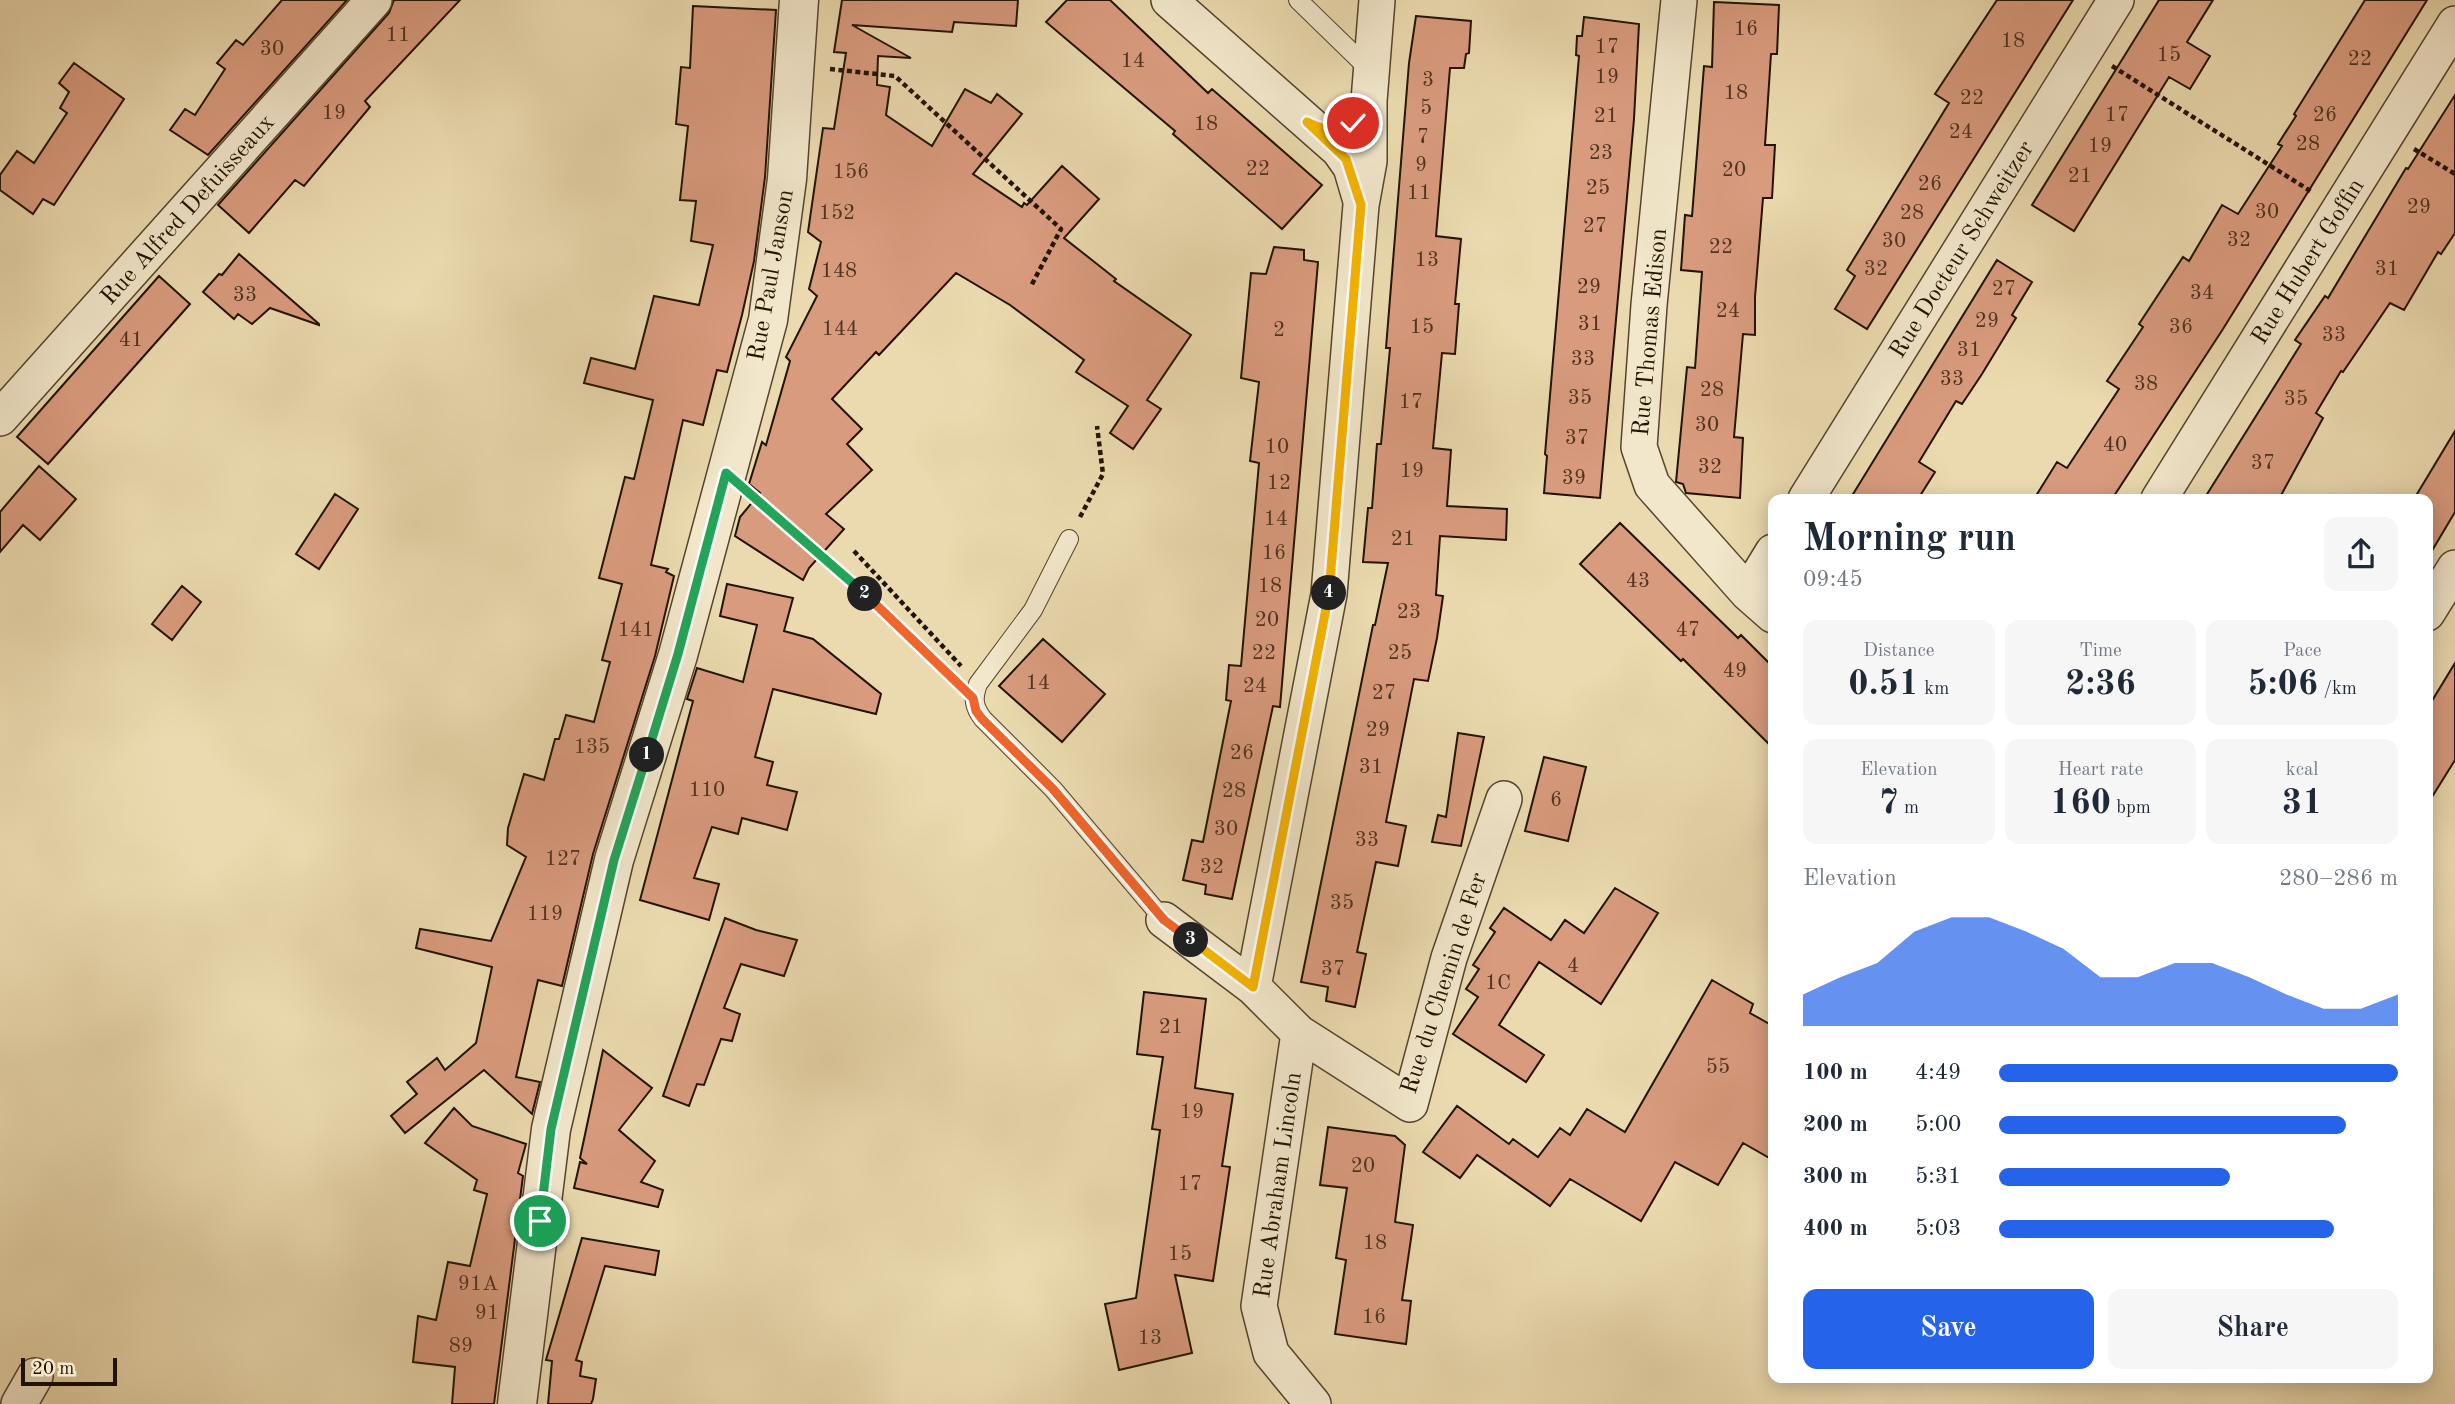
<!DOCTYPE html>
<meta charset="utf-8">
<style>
body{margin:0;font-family:"Old Standard TT",serif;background:#f6f6f7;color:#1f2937;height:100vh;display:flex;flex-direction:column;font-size:26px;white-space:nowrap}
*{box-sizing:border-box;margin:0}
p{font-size:23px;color:#747a83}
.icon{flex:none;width:38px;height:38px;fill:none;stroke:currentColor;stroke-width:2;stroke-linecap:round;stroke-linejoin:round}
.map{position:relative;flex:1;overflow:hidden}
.details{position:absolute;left:1768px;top:494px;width:665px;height:889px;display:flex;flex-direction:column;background:#fff;border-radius:14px;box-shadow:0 4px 18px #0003}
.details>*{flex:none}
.scale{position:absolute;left:21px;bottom:18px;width:96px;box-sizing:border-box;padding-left:7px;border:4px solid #221200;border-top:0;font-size:19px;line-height:24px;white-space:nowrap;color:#221200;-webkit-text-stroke:5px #f2e7cb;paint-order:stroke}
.pin{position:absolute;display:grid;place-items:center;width:60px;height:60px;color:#fff;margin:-30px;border:4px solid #fff;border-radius:50%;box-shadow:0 2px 7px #0007}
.km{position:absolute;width:35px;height:35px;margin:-18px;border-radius:50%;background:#222;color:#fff;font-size:19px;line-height:35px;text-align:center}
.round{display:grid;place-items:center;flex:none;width:74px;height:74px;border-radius:14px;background:#f6f6f7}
.headline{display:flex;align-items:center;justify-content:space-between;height:119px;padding:0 35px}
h1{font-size:38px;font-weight:700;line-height:52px}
.metrics{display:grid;grid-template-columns:repeat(3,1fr);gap:10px;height:119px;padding:7px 35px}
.metrics div{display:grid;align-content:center;border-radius:14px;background:#f6f6f7;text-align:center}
.metrics b{font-size:35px;font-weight:700}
.metrics small{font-size:19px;font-weight:400}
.metrics p{font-size:19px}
.chart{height:196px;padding:14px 35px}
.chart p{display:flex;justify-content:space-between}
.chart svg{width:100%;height:126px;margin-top:7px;fill:#2563eb;opacity:.7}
.primary-button{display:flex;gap:14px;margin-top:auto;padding:14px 35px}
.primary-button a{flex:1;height:80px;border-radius:14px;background:#2563eb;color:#fff;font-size:28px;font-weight:700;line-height:80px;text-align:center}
.primary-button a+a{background:#f6f6f7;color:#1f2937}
ul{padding:0 35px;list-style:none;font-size:23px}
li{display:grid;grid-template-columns:112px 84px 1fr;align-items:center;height:52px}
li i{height:18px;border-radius:9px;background:#2563eb}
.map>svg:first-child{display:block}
.building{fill:#d99b7e;stroke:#221200;stroke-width:2}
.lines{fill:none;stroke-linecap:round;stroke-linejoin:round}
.service-casing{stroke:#54442c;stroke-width:20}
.minor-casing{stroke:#54442c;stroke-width:38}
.tertiary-casing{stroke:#54442c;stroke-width:41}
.path{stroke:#221200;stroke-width:4.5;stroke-dasharray:5 3.5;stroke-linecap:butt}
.service{stroke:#f2e7cb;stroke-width:18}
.minor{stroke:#f2e7cb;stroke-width:35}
.tertiary{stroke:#f2e7cb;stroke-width:38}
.split-1-casing{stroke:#fff;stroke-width:14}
.split-2-casing{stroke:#fff;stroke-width:14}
.split-3-casing{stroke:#fff;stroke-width:14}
.split-4-casing{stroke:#fff;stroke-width:14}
.split-5-casing{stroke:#fff;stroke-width:14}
.split-1{stroke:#22a559;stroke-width:9}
.split-2{stroke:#22a559;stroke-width:9}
.split-3{stroke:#f0652b;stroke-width:9}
.split-4{stroke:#f5b400;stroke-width:9}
.split-5{stroke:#f5b400;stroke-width:9}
.labels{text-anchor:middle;stroke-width:5;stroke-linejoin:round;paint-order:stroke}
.number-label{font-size:21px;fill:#503420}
.street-label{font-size:24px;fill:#221200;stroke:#f2e7cb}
</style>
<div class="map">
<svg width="2455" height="1404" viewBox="0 0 2455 1404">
<rect width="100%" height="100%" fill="#ebdaaf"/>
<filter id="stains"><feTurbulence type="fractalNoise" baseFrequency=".00286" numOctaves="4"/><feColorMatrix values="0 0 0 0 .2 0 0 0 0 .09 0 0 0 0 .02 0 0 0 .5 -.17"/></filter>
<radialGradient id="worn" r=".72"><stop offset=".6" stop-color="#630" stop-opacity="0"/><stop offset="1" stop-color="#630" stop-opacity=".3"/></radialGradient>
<path class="building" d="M282,0H347L208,155L170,130L185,109L195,115L225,69L217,63L236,40L243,45Z
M394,0H460L365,101L370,107L304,186L295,180L249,233L218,205L389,13Z
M842,0H1018L1016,26L954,22L952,32L852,25L911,58L878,56L877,85L890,87L886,115L932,146L965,89L991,103L997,94L1022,114L973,174L1022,207L1024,203L1027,205L1062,166L1099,199L1064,238L1116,279L1114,281L1191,335L1147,400L1161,409L1133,449L1110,433L1128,406L1076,372L1084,360L1010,305L956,273L879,355L876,352L832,399L862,429L847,444L872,470L826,514L844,529L809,568L803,580L735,536L740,517L760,493L749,484L762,442L766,445L790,361L786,357L817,296L809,289L821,242L808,232L823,128L834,129L846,53L834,52Z
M1067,0H1110L1208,93L1212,89L1322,185L1282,229L1173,134L1175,131L1046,22Z
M1997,0H2073L1867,329L1835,309L1855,276L1847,270L1949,103L1935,94Z
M2159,0H2213L2187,42L2210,56L2190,89L2169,77L2074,231L2032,205Z
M2365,0H2427L2223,329L2112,499H2034L2057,462L2067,468L2119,389L2107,381L2143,327L2139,324L2183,257L2189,261L2222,205L2238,214L2282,146L2278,144L2296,116L2294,114Z
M1714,2L1779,5L1777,54H1771L1765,145H1775L1772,198H1763L1755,297V335L1743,334L1734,437L1743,438L1740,498L1686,493L1683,484L1676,482L1687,367L1695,368L1702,272L1681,270L1685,215L1692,216L1704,66L1712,67Z
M693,6L776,10L765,177L754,261L742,315L727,372L717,370L703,425L683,420L651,565L668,569L666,572L674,576L655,656L593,854L562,986L538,980L516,1077L540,1082L532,1114L484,1070L405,1133L391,1116L417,1094L407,1082L437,1058L445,1070L476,1043L492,967L416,948L420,929L491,941L526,857L507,845L508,828L524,774L544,780L555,739H559L566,715L594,722L610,662L602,660L622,584L599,578L625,477L634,479L653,400L584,383L591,358L635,369L654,296L699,305L713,245L691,241L696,201L680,200L688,126L676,124L681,67L690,68Z
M1416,16L1471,21L1469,53L1466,54L1464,68H1450L1436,236L1461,239L1455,304H1459L1455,354L1442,353L1433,448L1451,450L1447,506L1507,509L1506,540L1440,536L1436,595L1443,596L1437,638L1428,681L1414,679L1386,822L1406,826L1398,866L1376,862L1357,952L1366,954L1355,1007L1326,1001L1328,987L1301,982L1373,625H1375L1388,563L1363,562L1368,508H1372L1377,444H1381L1390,348H1386L1409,63Z
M1584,17L1639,24L1634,119L1600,498L1544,493L1547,456L1545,454L1579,56L1576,55L1577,36H1582Z
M74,63L124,99L54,205L43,199L33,214L0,190V175L17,151L34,163L67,113L60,108L69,92L59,83Z
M2455,95V233L2441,254L2438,252L2404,310L2390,303L2343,372L2341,371L2316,413L2323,418L2279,499H2204L2301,344L2295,340L2325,296L2328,298L2406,168L2408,169Z
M1274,247L1304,250V260L1318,262L1280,707L1273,706L1232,899L1205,894L1206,885L1183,880L1192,840L1203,842L1231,701L1226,700L1229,665L1241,666L1259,463L1250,461L1259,382L1241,378L1251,273L1266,274Z
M239,254L319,324V325L270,308L252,324L238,314L234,319L203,292L219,274L222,275Z
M1997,260L2032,282L2012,315L2016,318L1982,374L1962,404L1956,401L1919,462L1935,472L1918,499H1850Z
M159,276L190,304L48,464L17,437Z
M2455,431V512L2427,559V499H2414Z
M39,466L76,499L40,540L23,525L0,552V512Z
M335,494L358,509L319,569L296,554Z
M1620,523L1738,638L1741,635L1773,667V748L1683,659L1681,661L1580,564Z
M727,584L793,598L784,631L813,639L881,694L876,714L773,689L755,757L773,762L767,785L797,792L787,830L742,818L738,834L712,827L694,878L719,884L709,920L640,900L693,701L687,699L697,668L743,682L757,625L720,616Z
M182,586L201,602L172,640L152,624Z
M1043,639L1105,694L1062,742L999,686Z
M2455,663V760L2427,805V709Z
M1458,733L1484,737L1461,846L1432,842L1438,815L1446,817Z
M1544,757L1586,767L1568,841L1525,831Z
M1615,888L1658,913L1601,1004L1539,962L1499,1025L1544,1055L1526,1082L1453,1034L1478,997L1466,989L1479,969L1473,965L1495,932L1490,928L1504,908L1551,940L1565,920L1584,933Z
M725,918L756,930L797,940L784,976L741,964L724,1008L740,1014L732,1041L721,1039L704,1085L697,1084L689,1106L663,1096Z
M1712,980L1753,1004L1750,1013L1773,1026V1160L1743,1143L1718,1185L1675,1162L1641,1221L1570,1179L1550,1206L1477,1155L1460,1178L1423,1152L1457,1106L1509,1144L1513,1139L1538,1157L1560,1128L1570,1135L1587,1109L1625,1132Z
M1144,992L1206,999L1195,1088L1233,1094L1222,1166L1230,1167L1213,1281L1175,1275L1192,1353L1119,1370L1105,1304L1136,1298L1160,1130L1152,1129L1163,1057L1137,1054Z
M603,1050L652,1088L619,1130L655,1161L641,1182L663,1190L658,1207L574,1188L580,1162L587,1164L580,1158Z
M454,1108L472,1126L526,1144L518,1173L523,1176L494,1404H452L455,1367L413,1362L418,1316L436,1320L448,1262L470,1266L487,1194L474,1190L477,1180L425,1143Z
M1328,1127L1395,1136L1405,1145L1395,1222L1413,1225L1402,1300L1411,1301L1406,1344L1335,1334L1346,1260L1336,1258L1347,1188L1320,1185Z
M582,1238L659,1251L655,1275L605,1266L576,1360L582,1362L580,1376L596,1379L593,1399L591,1404H548L552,1361L546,1360Z"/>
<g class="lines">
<defs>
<path id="service" d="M1298,0L1371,71
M1069,539L1033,610L978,684C973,698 973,706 983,719L1053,789L1164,920"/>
<path id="minor" d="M1169,0L1339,150L1351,167L1361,201
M1679,0L1649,305L1639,447L1652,485L1748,593L1773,615
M0,418L374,0
M1806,499L2116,0
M2159,499L2455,24
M1748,593L1773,552
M2427,613L2455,568
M1164,920L1253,987L1299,1033L1410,1104L1449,958L1504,799
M1253,987L1329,594L1361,205L1369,161V101L1377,0
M1299,1033L1259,1306L1271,1353L1313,1404
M19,1404L35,1376"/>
<path id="tertiary" d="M517,1404L551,1129L614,860L678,655L768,320L787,179L799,0"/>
</defs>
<use href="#service" class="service-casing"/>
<use href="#minor" class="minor-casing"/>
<use href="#tertiary" class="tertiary-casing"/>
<path class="path" d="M2112,66L2312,192
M830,69L895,76L1061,229L1031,286
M2414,149L2455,174
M755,497L829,560L955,680
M1080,517L1103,474L1097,426
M854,551L961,666"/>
<use href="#service" class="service"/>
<use href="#minor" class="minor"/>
<use href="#tertiary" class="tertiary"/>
</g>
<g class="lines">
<defs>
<path id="split-1" d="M540,1221L551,1129L614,860L647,755"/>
<path id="split-2" d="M647,755L678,654L726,473L865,594"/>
<path id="split-3" d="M865,594L973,698L976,711L982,719L1053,789L1164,920L1191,940"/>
<path id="split-4" d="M1191,940L1253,987L1329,593"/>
<path id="split-5" d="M1329,593L1361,205L1346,159L1307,122C1324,130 1336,134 1353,123"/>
</defs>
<use href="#split-1" class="split-1-casing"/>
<use href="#split-2" class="split-2-casing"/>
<use href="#split-3" class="split-3-casing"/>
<use href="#split-4" class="split-4-casing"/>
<use href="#split-5" class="split-5-casing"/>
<use href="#split-1" class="split-1"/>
<use href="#split-2" class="split-2"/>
<use href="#split-3" class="split-3"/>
<use href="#split-4" class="split-4"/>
<use href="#split-5" class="split-5"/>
</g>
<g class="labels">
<g class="number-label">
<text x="1746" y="35">16</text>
<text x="398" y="41">11</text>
<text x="2013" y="47">18</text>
<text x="1607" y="53">17</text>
<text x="272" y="55">30</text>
<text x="2169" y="61">15</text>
<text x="2360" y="65">22</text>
<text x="1133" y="67">14</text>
<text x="1607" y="83">19</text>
<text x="1428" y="86">3</text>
<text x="1736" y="99">18</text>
<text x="1972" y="104">22</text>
<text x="1426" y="114">5</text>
<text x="334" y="119">19</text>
<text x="2117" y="121">17</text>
<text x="2325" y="121">26</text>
<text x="1606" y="122">21</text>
<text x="1206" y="130">18</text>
<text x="1961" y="138">24</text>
<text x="1423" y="143">7</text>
<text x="2308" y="150">28</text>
<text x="2100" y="152">19</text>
<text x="1601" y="159">23</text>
<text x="1421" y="171">9</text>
<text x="1258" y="175">22</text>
<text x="1734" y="176">20</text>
<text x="851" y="178">156</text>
<text x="2080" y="182">21</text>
<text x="1930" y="190">26</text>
<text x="1598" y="194">25</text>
<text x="1419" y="199">11</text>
<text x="2419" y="213">29</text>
<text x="2267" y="218">30</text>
<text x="837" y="219">152</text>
<text x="1912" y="219">28</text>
<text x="1595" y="232">27</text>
<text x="2239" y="246">32</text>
<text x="1894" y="247">30</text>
<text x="1721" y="253">22</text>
<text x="1427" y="266">13</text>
<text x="1876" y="275">32</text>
<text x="2387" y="275">31</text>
<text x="839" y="277">148</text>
<text x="1589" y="293">29</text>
<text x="2004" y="295">27</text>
<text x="2202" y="299">34</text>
<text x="245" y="301">33</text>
<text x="1728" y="317">24</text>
<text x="1987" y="327">29</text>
<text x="1590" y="330">31</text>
<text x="1422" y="333">15</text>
<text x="2181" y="333">36</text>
<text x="840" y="335">144</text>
<text x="1279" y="336">2</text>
<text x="2334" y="341">33</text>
<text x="131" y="346">41</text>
<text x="1969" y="356">31</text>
<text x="1583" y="365">33</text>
<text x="1952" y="385">33</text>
<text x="2146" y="390">38</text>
<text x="1712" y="396">28</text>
<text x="1580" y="404">35</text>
<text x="2296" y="405">35</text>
<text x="1411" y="408">17</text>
<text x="1707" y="431">30</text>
<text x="1577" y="444">37</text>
<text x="2115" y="451">40</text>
<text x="1277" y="453">10</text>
<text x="2263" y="469">37</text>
<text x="1710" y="473">32</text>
<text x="1412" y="477">19</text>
<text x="1574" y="484">39</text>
<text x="1279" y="489">12</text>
<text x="1276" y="525">14</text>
<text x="1403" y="545">21</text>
<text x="1274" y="559">16</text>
<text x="1638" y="587">43</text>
<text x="1270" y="592">18</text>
<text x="1409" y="618">23</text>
<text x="1267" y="626">20</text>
<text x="636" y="636">141</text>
<text x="1688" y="636">47</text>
<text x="1264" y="659">22</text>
<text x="1400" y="659">25</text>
<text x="1735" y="677">49</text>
<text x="1038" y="689">14</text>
<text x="1255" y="692">24</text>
<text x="1384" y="699">27</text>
<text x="1378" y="736">29</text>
<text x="592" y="753">135</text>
<text x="1242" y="759">26</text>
<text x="1371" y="773">31</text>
<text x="707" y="796">110</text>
<text x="1234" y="797">28</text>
<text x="1556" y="806">6</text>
<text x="1226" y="835">30</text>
<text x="1367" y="846">33</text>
<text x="563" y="865">127</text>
<text x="1212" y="873">32</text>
<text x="1342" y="909">35</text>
<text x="545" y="920">119</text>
<text x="1573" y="972">4</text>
<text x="1333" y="975">37</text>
<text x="1498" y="989">1C</text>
<text x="1171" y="1033">21</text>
<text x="1718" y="1073">55</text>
<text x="1192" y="1118">19</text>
<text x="1363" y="1172">20</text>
<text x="1190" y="1190">17</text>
<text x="1375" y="1249">18</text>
<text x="1180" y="1260">15</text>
<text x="478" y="1290">91A</text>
<text x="487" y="1319">91</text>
<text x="1374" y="1323">16</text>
<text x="1150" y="1344">13</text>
<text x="461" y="1352">89</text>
</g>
<g class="street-label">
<text transform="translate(187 209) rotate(-48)" y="8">Rue Alfred Defuisseaux</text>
<text transform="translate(1961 249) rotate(-58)" y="8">Rue Docteur Schweitzer</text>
<text transform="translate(2307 261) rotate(-58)" y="8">Rue Hubert Goffin</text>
<text transform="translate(770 275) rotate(-80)" y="8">Rue Paul Janson</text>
<text transform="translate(1649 332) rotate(-85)" y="8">Rue Thomas Edison</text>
<text transform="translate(1443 983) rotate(-72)" y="8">Rue du Chemin de Fer</text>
<text transform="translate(1277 1185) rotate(-82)" y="8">Rue Abraham Lincoln</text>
</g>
</g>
<rect width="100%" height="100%" filter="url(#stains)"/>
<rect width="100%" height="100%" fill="url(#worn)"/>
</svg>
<div class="scale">20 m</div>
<div class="pin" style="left:540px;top:1221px;background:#1e9e55"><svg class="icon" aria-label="arrive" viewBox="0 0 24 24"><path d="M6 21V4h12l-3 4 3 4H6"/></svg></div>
<div class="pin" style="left:1353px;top:123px;background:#d93025"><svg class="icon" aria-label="check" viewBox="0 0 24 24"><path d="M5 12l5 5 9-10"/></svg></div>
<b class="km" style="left:647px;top:755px">1</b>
<b class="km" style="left:865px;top:594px">2</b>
<b class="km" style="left:1191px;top:940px">3</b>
<b class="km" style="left:1329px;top:593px">4</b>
<section class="details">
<div class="headline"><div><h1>Morning run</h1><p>09:45</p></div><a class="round"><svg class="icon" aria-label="share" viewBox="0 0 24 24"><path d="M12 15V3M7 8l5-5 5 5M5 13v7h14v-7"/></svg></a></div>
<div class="metrics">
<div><p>Distance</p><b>0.51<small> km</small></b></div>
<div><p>Time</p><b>2:36</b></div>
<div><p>Pace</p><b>5:06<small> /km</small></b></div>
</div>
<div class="metrics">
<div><p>Elevation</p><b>7<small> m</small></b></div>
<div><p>Heart rate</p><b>160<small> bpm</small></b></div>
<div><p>kcal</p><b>31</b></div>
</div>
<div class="chart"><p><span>Elevation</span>280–286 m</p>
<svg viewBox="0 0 160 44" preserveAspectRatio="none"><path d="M0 44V33L10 27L20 22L30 11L40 6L50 6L60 11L70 17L80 27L90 27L100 22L110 22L120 27L130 33L140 38L150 38L160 33V44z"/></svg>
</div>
<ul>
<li><b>100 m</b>4:49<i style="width:100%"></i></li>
<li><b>200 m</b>5:00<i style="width:87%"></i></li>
<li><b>300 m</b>5:31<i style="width:58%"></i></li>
<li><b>400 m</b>5:03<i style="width:84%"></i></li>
</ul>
<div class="primary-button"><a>Save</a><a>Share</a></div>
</section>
</div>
